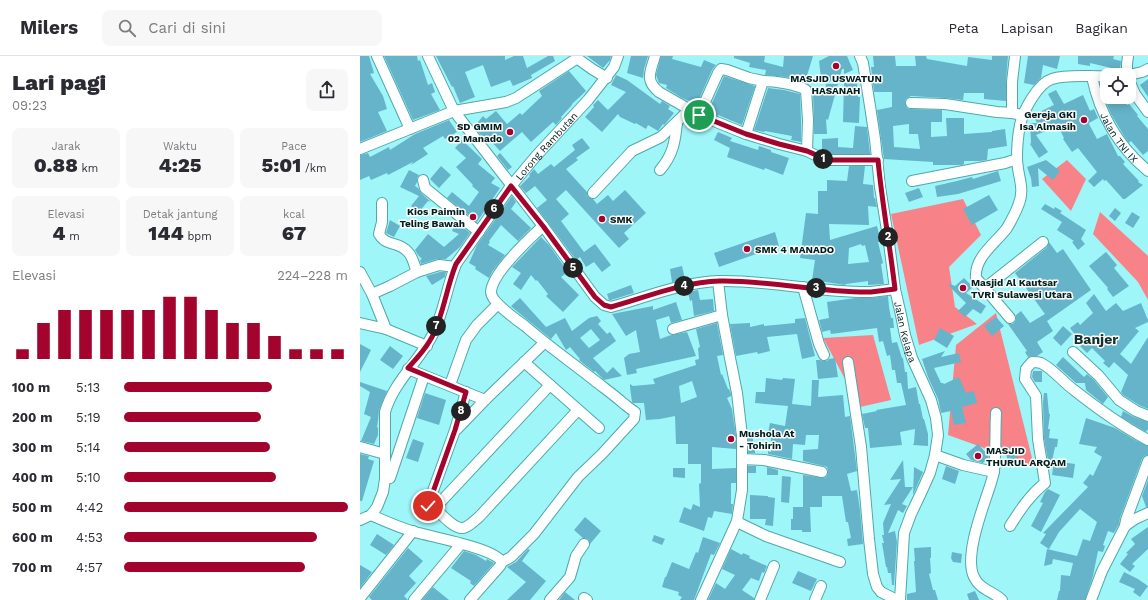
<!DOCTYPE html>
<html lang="id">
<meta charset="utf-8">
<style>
body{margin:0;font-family:"Work Sans",sans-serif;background:#f7f7f7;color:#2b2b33;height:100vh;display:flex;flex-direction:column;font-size:15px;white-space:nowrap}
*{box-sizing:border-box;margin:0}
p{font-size:13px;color:#7c7c81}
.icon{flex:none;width:22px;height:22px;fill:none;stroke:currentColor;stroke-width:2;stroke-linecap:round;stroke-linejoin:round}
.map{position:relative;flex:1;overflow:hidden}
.side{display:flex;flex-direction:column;background:#fff;width:360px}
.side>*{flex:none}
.tools{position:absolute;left:740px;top:12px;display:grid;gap:8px}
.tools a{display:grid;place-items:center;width:36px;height:36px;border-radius:8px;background:#fff;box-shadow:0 2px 10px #0003;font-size:20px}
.pin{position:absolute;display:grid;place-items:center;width:34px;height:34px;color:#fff;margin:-17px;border:2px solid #fff;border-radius:50%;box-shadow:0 1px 4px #0007}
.km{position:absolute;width:20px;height:20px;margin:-10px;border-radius:50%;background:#222;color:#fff;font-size:11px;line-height:20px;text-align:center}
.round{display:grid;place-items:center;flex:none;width:42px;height:42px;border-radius:8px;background:#f7f7f7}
.summary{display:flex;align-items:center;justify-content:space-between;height:68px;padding:0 12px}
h1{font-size:22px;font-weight:800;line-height:30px}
.figures{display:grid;grid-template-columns:repeat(3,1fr);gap:6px;height:68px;padding:4px 12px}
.figures div{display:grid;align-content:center;border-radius:8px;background:#f7f7f7;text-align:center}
.figures b{font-size:20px;font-weight:800}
.figures small{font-size:11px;font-weight:400}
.figures p{font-size:11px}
.chart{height:112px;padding:8px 12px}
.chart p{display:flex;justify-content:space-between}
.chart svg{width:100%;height:72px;margin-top:4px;stroke:#a3042d;stroke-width:6}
ul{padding:0 12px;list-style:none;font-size:13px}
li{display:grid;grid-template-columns:64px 48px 1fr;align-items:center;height:30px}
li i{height:10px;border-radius:5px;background:#a3042d}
header{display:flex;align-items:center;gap:24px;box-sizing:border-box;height:56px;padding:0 20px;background:#fff;border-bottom:1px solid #e1e1e2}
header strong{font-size:19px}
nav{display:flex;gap:22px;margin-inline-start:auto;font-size:14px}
.search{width:280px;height:36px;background:#f7f7f7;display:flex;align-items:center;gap:10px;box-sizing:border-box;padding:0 14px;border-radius:8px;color:#7c7c81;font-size:15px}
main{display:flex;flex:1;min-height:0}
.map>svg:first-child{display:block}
.forest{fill:#f78388}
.building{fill:#65b4ca;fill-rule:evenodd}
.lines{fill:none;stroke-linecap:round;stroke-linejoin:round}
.minor-casing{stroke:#50a8ab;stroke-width:12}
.minor{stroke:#fff;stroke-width:10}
.route-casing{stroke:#fff;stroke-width:8}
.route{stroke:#a3042d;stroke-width:5}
.poi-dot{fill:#a3042d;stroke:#fff;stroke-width:1.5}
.labels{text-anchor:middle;stroke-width:3;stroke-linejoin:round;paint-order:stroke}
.poi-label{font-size:10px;font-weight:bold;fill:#021e1f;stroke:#fff;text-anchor:start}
.street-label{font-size:10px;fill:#021e1f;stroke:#fff}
.district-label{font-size:14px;font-weight:bold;fill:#132f30;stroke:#fff}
</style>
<header>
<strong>Milers</strong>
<div class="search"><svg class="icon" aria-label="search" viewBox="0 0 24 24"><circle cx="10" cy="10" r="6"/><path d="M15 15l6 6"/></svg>Cari di sini</div>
<nav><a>Peta</a><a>Lapisan</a><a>Bagikan</a></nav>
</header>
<main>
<section class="side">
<div class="summary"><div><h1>Lari pagi</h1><p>09:23</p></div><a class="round"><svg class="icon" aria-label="share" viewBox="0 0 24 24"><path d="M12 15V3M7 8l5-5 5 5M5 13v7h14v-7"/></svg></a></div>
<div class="figures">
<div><p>Jarak</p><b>0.88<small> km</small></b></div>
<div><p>Waktu</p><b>4:25</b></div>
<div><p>Pace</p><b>5:01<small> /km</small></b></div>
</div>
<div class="figures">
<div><p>Elevasi</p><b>4<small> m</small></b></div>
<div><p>Detak jantung</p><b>144<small> bpm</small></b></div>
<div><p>kcal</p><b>67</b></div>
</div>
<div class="chart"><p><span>Elevasi</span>224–228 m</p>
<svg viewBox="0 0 160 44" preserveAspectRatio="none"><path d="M5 44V38M15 44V22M25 44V14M35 44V14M45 44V14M55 44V14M65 44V14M75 44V6M85 44V6M95 44V14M105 44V22M115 44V22M125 44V30M135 44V38M145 44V38M155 44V38"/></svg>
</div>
<ul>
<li><b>100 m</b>5:13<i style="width:66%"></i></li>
<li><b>200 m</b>5:19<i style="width:61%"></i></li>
<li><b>300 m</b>5:14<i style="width:65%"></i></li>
<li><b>400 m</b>5:10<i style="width:68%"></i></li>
<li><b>500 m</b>4:42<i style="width:100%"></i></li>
<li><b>600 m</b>4:53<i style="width:86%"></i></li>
<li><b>700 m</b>4:57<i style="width:81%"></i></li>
</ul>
</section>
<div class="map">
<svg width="788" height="544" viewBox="0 0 788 544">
<rect width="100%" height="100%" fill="#9ff6f9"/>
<path class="forest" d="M707,104L726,123L711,155L682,123Z
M603,143L621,179L589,211L595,251L617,268L559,289L531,158Z
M740,156L788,200V244L778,226L733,178Z
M636,257L674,410L588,379L596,289Z
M513,279L531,344L500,351L463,282Z"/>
<path class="building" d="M0,0H9L14,17L10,18L23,40L27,53L18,56L27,75L0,86Z
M24,0H57L58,5L60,4L68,29L72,27L75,36L71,38L80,54L53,64Z
M76,0H145V4L154,0H163L167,12L188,0H193L195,5L171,19L172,22L153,30L150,24L131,31L123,9L105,16L115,41L100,47L93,30L92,31Z
M227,0H251L250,4L243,12Z
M271,0H288L284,13L283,22L267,17Z
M301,0H313L312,3L341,11L344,4L356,9L352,14L337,48L322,42L306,32L307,29L299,27L296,19Z
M374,0H405L404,6L423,11L424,0H453L445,26L427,21L405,19L406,14L389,11L390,7L374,2Z
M469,0H487L493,14L484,18V13H482L480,20L465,28V21L461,22L459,5Z
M513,0H535L536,10H556L555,0H566L567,3L607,10L608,1L632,4V0H648L646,25V45L624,43V37H604L603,44L585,42L551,40L546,43L545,47L547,52L550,53L582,54V66H571V81L587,80L586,62H604V78L632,76V75L645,73L647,90L628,93L627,104L620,105H604V108L602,109H573V106L524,103L517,54L532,51V36H514L511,11H514ZM549,68V78H558L560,93L534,91L533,70Z
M668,0H700L697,13L683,9L681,22L674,29L664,27Z
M718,0H754L753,3L761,5L760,14L730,7V10L718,8Z
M209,15L226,35L212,48V49L201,61L202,62L196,69L193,66L171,86L162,76L140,95L128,82L125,84L114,71L123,60L126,63L136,55L147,68L160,57L162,59L182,40L179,35Z
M256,19L267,24L300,48L302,45L310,50L308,53L314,57L306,67L304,69L303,68L298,75L288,69L286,73L276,67L275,68L260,61L258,58L242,76L225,61L234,51L233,49L238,44L248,54L266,36L251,29Z
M364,20L395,30L382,69L358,59V60L348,56Z
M788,23V41L780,29Z
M497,26L498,41H500L499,67L483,66L484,27Z
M466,28H478L468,64L466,63L467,78H454V64L453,39L466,38Z
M408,32L424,34L440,38L441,64V86L431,84L432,80L405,75L404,76L394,74Z
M696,34L704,48L723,39L730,55L734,53L738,62L729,67V68L737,83L747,78L758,100H760L765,106L763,108L779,125L778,126L783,129L765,143H763L746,124L744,125L743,123L734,131L728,125L737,116L718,92L712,96L703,83L704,82L698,70L676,79L688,96L679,102L670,88L671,87L670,67H677L673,59L694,49L688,38Z
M744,41H763L767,49L769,48L778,59L777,60L788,73V95L783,99L771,85L769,87L764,80L751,58Z
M89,64L97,76L85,83L83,80L63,92L68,98L51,109L53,106L28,119L27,117L11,124L9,120L0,124V99L8,97L10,101L29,91L30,94L55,78Z
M495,70L507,71L510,98H469L462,95V83L478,82V91L493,92Z
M358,76L372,82L370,85L398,94L399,90L411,94V96L429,102L423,119L405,112L404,114L367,101L370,92L354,84Z
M222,82L230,92L216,102L218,104L206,113L227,136L228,141L233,143L237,148L248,139L253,145L265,134L286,157L264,177L269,183L259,192L206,134L196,143L209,158L201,165L224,196L235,188L251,209L242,216L234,206L226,211L220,201L216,204L177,152L187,144L175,130L166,137L160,130L170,120L169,119L174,113L178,118L191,108L194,111L215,94L212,89Z
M102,84L122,103L118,108L135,122L131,127L140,132L117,166L87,142L92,136L109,150L119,136L112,130L113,129L96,111L106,102L95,92Z
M140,97L152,111L148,114L137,100Z
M686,104L700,115L693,124L678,112L679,130L672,131L671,122L667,111Z
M81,110L91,119L79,132L70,123Z
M489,110H505L503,128L513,129L514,142H515L517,151L508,150L509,169L469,168L470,184L517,170L521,186H518L523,207L521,208L524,228L508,229V225L486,228L485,229L452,224L455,204L440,202L446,157L458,158V135H467V124L487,125ZM501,188L502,190L505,189L509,206L488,208L489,192Z
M49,114L59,119L57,122V126L55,130L58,132L61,137L71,146L68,145L59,156L51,150L59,140L40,131Z
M638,115L641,125L598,138L577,141L575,130L597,125L612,121L613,123Z
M559,132L563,141L549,146L545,137Z
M629,139L638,154L612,169L603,153Z
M152,140L156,146L151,153L171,172L158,185L141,169L129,185L130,186L128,189L145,199L132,216L129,222L115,213L116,211L109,207L117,189Z
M685,148L694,153L695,151L702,155L700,157L726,174L721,183L725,188L718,194L712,186L714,185L697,174L702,166L681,153Z
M755,152L761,157L755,165L749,160Z
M772,156L780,161L773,172L765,167Z
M30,164L40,170L34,181L26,177Z
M96,166L110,177L100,191L86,203H77L61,208L60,204L62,203L58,199L55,194L68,178L84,191L99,178L92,175Z
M415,176L419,190L359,211L354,197Z
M181,181L189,189L208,216L201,221L219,239L203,256L186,240L188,238L177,224L176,225L171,219L161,234L153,228L161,217L152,211Z
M689,186L697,197L703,193L731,234L687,265L693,275L677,286L683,296L677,300H672L668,301L665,296L667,295L648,268H652L654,267L656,264V259L661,255L670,267L685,258L655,217L687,191Z
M746,196L757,209L754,212L769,230L753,241L747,233L748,232L729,210Z
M322,210L325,223L312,226L310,213Z
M80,216H86L85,221L72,229L66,220Z
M604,222L613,231L606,237L626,250L621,258L613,253L605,261L598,255L606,247L589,230L590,228L595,230Z
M271,229L274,237L251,244H249L247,238Z
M338,234L340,244L353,243L354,255L334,260L332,244L330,245L328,236Z
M734,238L746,255L756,247L763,255L781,247L788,264V266L775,272L779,275L760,298L771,308L788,281V353L779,349L763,339L761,336L768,319L754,306L749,312L743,307L745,305L732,292L727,297L720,290L722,288L710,272L718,266L720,269L733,257L726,247Z
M528,240L529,251L531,262H533L534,272H530L532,287L537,286L542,302H543L545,316H547L548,333L556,331L559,348H560L563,363H564L568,378V390L553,389L554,387L555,373L540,376L542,389L510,392L508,372H505L502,358L517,355L516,354L546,349L541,327H537L535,314H532L530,299L527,300L523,285L519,286L517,272L471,278L470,274L462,276L459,264L469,262L467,246L495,242H511Z
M160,242L186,271L205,262L212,275L229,262L237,260L241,265L238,268L247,278L250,276L256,285L233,302L247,317L253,311L262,320L244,324L235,315L234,316L219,304L220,303L210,291L206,294L196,277L191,283L153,252L151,250ZM231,273L240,284L229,292L220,282Z
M316,246L322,264L311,267L309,260L296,264L300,283L311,279L327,276L336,300L276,313L277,317L267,319L264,302L269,298L280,296L276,274L266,280L252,258L293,250V254Z
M636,261L644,270L632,280L624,270Z
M445,262L455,300L442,303L437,278L407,281L410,295L398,298L397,296L376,300L370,268L390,267V271L404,268V270L435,267V263Z
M357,267L363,299L357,300L361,319L362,318L368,333H369L371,338V340L367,342L372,353L376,380V393L352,391V413L376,412V427H371V448H373L372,458L354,455L352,462L348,461L344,475L319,466L324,451L331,454L333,448L340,451L339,428L341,427V408H328V388H316L315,360L300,363L286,364L284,347H273L272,346L270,331V328L273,330L295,328L293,323L336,309L335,304L339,303L338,292L340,291L336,273ZM332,325L337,341L321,347L319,330Z
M703,270L712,278L701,290L693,282Z
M580,272L594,280L587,292L574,284Z
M0,288L11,294L0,316Z
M30,290L43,300L33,313L20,304Z
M585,295L581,301L599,297L601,306L574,312L581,327H583L584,328L599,321L606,337L614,335L617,347L602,351L606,367L594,369L591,355L581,357L578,343L568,321L562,303Z
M703,301L724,321L727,318L734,324L748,341L743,348L726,334L725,327H716L696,309Z
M475,302L478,321L458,323L456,304H460L464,305H467L469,303Z
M673,315H682V326H675L672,321Z
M406,322L422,324L423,322L435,323L432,348L451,350L452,324H459L458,341L483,339L485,361L490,360L497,415L487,418L491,435L497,434L500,454L503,488L488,490L487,483L491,482L488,466H486L482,440H462V451H450L451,476H442V474H431V463H433V451H443V419L464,422L467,420L468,414L467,411L464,410L443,405V394L458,393L459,379H446L445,389L433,388L432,403L408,398V395L411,396V377H408L410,367L425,370L428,350L395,347L396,336H405Z
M0,326L27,335L19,354L18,365L17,371L18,372V379L14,388L1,385L11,361L4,358L10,336L0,330Z
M65,337L86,344L79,369L57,362Z
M684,337H687L689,358H690L688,373H690L689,382L698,383L697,391H695L692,405H688L684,382L683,346Z
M763,355L774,361L788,366V373L786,376L761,361Z
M726,362L755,372L775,384L788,390V399L784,400L782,403L760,462L759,468L754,477L748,475L743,489L745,490L743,496L738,495L733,520L725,544H697L699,535H700L701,519L710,520L713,507L693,503L692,508L684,510L687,493L717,500L723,483L730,485L737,466L720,453L699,476L689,493L680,487L686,478L683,477L728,431L723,427L730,418L733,420L742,401L734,396L737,391L719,388Z
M388,376H393V388H395V397H388Z
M53,383L64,387L58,406L46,402Z
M618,388L629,400L628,402L623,407L611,404L606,398Z
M647,391H657V403H647Z
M0,398L9,400L8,403L14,405L2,445H0Z
M543,404L545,431H553L542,448L547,450L543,457L538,454L528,477L535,475L537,486L534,529H532L531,517H528L527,511H526L522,487H524L522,479H524L523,467L531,448L524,449L541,423L530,424Z
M694,405L715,408L713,422L692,419Z
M388,410H396V417H388Z
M586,410L599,415L595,428L582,423Z
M407,411L418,414V419H407Z
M554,411L563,416L553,439Z
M313,412H325V422L313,421Z
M422,420L431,421L429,447L421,446Z
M788,424V451H786L782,440Z
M688,433L700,439L681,476L671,470L683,447L680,446L685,436Z
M390,439L408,440V441L415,442L413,470L405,469L406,463H390Z
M225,461L241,475L230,488L228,483L223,482L214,474Z
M788,471V493L772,508L775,510L770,516L760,508L768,498L766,497L775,488L771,483Z
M17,478L34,489L26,499L10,489Z
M294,479L305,483L302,489L292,485Z
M343,481L360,487L354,499L351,498L334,544H320L322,541L318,539L319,536L302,531L305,521H306L312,506L329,513L336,496L338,497Z
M571,491V502H570L571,517L569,518L573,534H575L578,544H547V538L556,536L554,505H555L554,492Z
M48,492L63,505L49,520L56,527L44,540L48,544H12L9,541Z
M168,493L170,494L162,505L186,525L170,544H147L166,526L147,511L156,506Z
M371,493L382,499L383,497L390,500L389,502L407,510L404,517L402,516L399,525L391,522L382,534L394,542V544H348L356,527L365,533L375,519L362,513Z
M104,495L116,499L126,505L127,503L134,507L114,530L110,527L111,525L91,512Z
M592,496L602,498L601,507L593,506L591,502Z
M0,509L12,516L0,532Z
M438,515L457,523L451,535L432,527Z
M764,516L778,523L788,530L780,541L773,536L775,533L759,526Z
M73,531L89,544H62Z
M615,535L619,544H609L607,538Z
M205,536L215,544H199Z"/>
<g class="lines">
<defs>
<g id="minor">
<path d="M17,0L50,73"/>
<path d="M68,0L94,55L183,170L235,241L244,249L251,251C287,241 322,226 360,225C410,224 461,237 511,236C519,235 527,234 535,233"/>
<path d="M295,0C291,15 284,24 299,36L339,59L386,78L419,88L447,95L463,103L468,104H518"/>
<path id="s1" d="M500,0L503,7L510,50L515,83L520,131L529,187L535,233L541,259L545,279L552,302L571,344L576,362L578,379L575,399L570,417L561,437L551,458L544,477L540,544"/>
<path d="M767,19V8L768,0"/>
<path d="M769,19L782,16L788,13"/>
<path id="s2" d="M732,21C740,59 758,90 788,115"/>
<path d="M769,24L775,38L788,56"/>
<path d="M403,25C415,25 436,28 446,34L448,64L447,95"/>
<path d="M551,47L585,48L637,56L652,57L663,59"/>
<path d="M652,57V26L655,0"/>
<path d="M339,59L358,17L361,13L367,14L389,22L403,25L386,78"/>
<path d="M0,93L94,55L146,46L156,42L216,3H218L232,13L247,22"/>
<path d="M300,114C313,99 315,86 317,67"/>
<path d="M63,124L65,132L70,136L119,176"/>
<path d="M552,125L645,107L657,103"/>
<path d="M233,137L272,95L301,81L329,54"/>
<path d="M22,147V166L19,178C26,191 39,185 48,196C53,201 54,209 57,216"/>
<path d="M0,216L12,238L26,273"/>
<path d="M443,231L459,288L464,299"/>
<path d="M625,232L683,186"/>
<path d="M12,238L30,230L57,216L79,209L95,211"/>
<path d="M650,262L616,222C614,201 636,187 647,172C651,165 655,158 658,150C666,132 657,120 657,102C657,92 658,79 660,69C663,55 678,27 692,23C707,18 731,21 747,20"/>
<path d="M0,267L26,273L67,290"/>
<path d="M313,273L362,259"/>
<path d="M713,296L739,320L759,344L776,355L788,360"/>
<path d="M164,306L239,372"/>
<path d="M488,306L501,391L509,483L513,518L517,531L521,536L537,544"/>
<path d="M48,313L125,344L182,289"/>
<path d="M90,329L106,284L117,269L135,251"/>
<path d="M636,357C635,376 636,396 634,415C633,421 631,427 629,433C622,454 604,501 614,521C620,534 633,535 642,544"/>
<path d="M97,373L125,344"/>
<path d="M0,391L25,398"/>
<path d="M575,399L603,409L634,416"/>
<path d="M382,403L404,404L462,416"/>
<path d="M30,422L64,320"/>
<path d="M68,450L75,452L190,329"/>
<path d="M75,452C81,458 94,473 103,472C109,471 114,465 119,461L218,354"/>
<path d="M65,457L95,374L106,336"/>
<path d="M11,459C25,465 40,472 55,476C72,481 134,492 142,506"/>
<path id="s3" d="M0,464L11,459L17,451L23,436L25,423V356C34,325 59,306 73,278C84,256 87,230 96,208L151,130L176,100L228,44L254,11L258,0"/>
<path d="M377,466L406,480L480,506"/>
<path d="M650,470C660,454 670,439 685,427L678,383L676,340L665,323L666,313L672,306C675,306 678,306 681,307C693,313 703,326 714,334C738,353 762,370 788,384"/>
<path d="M765,470L766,464L788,405"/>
<path d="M0,542L53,475"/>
<path d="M224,542L227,544"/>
<path d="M54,544L101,488"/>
<path d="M110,544L140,510L142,506L151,501L174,478L218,421L242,398L274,363L275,356C270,353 267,350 263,347C254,339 244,332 234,324C211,306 187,289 165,270C157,264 131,246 131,236C132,217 169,183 183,170"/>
<path d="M190,544L210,521L216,500L224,488"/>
<path d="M341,544L377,465L382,434V380L377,337L370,302L362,259L358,225"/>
<path d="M400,544L414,510"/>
<path d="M455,544L461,530"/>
<path d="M731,544L742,515L765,470L775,463L788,457"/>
</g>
</defs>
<use href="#minor" class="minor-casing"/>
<use href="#minor" class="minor"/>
</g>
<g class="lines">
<defs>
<path id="route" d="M68,450L95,374L106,336L48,312C58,301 68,290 74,277C84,255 87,230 96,208L151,130L183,170L235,241L244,249L251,251C287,241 322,226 360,225C410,224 461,237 511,236C519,235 527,234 535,233C530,190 522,147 518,104H468L447,95L419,88L386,78L339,59"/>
</defs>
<use href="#route" class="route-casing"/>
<use href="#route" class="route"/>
</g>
<g class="poi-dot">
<circle cx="476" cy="10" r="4"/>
<circle cx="724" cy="64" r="4"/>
<circle cx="150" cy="76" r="4"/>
<circle cx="113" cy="161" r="4"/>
<circle cx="242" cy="163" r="4"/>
<circle cx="387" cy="193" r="4"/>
<circle cx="603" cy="232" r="4"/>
<circle cx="371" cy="383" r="4"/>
<circle cx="618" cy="400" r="4"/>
</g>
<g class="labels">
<g class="poi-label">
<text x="476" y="26" text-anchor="middle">MASJID USWATUN<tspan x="476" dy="12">HASANAH</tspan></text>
<text x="716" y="62" text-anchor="end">Gereja GKI<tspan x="716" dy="12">Isa Almasih</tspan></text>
<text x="142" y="74" text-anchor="end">SD GMIM<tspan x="142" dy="12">02 Manado</tspan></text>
<text x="105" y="159" text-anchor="end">Kios Paimin<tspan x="105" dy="12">Teling Bawah</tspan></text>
<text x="250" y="167">SMK</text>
<text x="395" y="197">SMK 4 MANADO</text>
<text x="611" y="230">Masjid Al Kautsar<tspan x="611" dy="12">TVRI Sulawesi Utara</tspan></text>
<text x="379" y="381">Mushola At<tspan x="379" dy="12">- Tohirin</tspan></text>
<text x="626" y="398">MASJID<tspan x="626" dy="12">THURUL ARQAM</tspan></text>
</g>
<g class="street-label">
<text dy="4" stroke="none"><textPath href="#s2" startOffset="67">Jalan TNI IX</textPath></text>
<text dy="4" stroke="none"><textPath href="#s3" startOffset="433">Lorong Rambutan</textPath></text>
<text dy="4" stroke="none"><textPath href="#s1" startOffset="280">Jalan Kelapa</textPath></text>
</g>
<g class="district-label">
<text x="736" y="288">Banjer</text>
</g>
</g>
</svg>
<div class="tools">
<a><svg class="icon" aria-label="locate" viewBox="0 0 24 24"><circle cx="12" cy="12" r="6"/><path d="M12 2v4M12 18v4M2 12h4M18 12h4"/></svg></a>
</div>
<div class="pin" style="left:339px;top:59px;background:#1e9e55"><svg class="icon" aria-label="arrive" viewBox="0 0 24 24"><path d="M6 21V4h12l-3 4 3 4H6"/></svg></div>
<div class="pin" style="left:68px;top:450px;background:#d93025"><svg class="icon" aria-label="check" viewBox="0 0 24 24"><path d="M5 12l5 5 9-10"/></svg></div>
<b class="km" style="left:463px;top:103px">1</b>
<b class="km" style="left:528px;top:181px">2</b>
<b class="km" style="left:456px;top:232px">3</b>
<b class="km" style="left:324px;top:230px">4</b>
<b class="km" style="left:213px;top:212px">5</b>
<b class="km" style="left:134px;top:153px">6</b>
<b class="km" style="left:76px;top:270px">7</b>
<b class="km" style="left:101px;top:355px">8</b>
</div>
</main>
